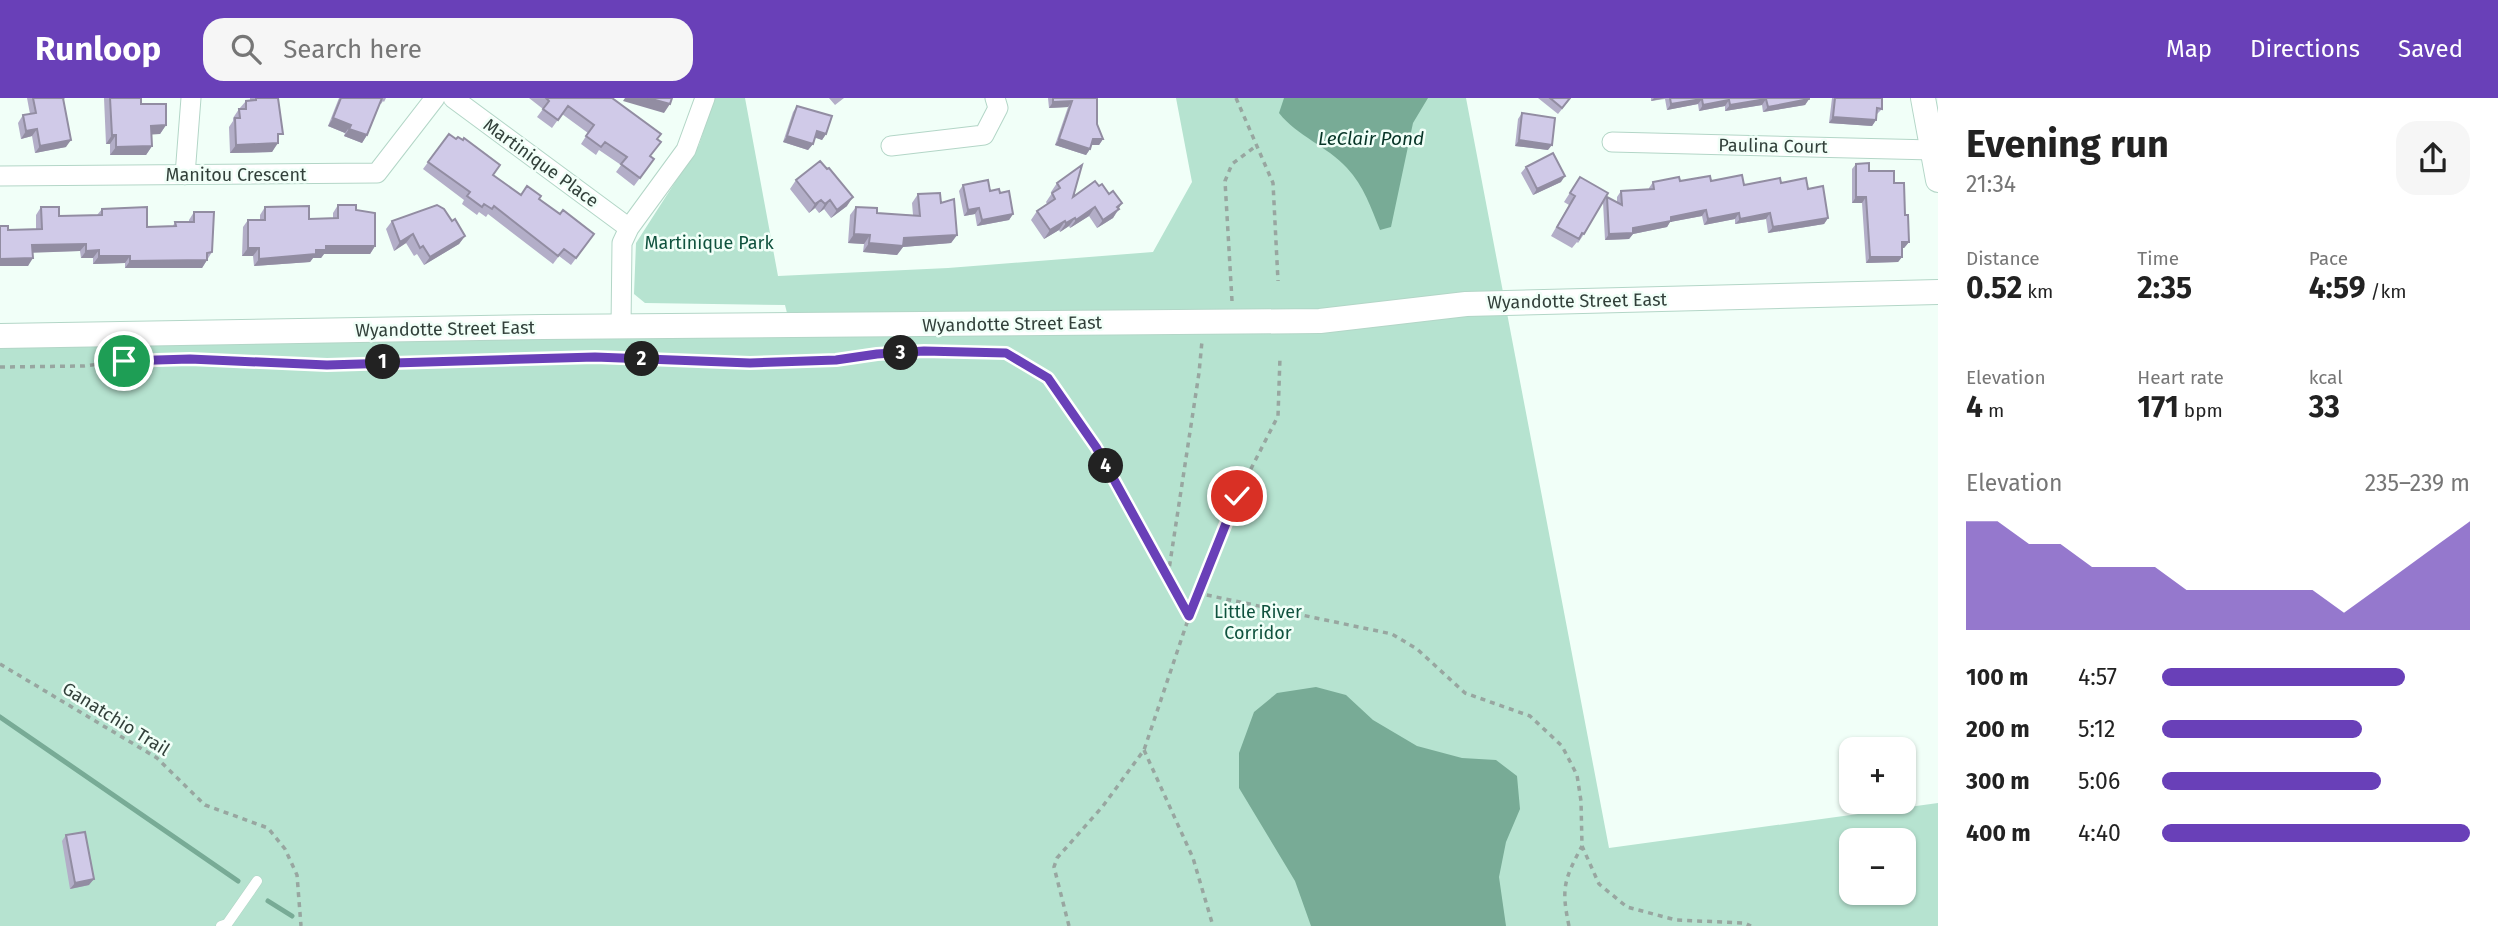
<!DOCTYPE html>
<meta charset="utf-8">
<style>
body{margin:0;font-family:"Fira Sans",sans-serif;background:#f6f6f6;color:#222;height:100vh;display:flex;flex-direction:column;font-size:26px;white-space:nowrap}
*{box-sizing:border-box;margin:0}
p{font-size:23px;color:#767676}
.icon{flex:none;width:38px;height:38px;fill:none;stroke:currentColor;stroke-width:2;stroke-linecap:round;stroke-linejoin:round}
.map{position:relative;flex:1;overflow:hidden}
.side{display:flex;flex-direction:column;background:#fff;width:560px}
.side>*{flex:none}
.controls{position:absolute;left:1839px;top:639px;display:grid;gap:14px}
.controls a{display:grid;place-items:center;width:77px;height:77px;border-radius:14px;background:#fff;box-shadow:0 2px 5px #0004;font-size:35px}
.pin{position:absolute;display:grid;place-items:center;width:60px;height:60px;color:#fff;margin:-30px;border:4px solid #fff;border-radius:50%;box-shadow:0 2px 7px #0007}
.km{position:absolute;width:35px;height:35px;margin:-18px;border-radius:50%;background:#222;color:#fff;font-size:19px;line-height:35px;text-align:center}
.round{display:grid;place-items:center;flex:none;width:74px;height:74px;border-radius:21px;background:#f6f6f6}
.headline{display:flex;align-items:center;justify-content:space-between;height:119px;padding:0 28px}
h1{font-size:38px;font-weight:700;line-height:52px}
.metrics{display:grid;grid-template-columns:repeat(3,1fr);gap:10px;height:119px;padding:7px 28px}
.metrics div{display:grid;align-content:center}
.metrics b{font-size:30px;font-weight:700}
.metrics small{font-size:19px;font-weight:400}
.metrics p{font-size:19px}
.chart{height:196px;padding:14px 28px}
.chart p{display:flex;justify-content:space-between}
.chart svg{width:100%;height:126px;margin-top:7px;fill:#6940b8;opacity:.7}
ul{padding:0 28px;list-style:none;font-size:23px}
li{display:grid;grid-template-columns:112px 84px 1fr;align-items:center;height:52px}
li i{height:18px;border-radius:9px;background:#6940b8}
header{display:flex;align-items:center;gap:42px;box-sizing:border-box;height:98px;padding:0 35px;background:#6940b8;color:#fff}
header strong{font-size:33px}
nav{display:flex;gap:38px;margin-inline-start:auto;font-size:24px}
.search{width:490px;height:63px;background:#f6f6f6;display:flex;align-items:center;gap:18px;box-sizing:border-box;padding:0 24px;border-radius:21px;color:#767676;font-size:26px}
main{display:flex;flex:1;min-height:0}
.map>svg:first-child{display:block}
.green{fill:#b6e3d0;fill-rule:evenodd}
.water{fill:#78ab96}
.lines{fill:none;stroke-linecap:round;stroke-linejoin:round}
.stream{stroke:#78ab96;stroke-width:5}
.service-casing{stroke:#b3d6c7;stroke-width:11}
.minor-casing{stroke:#b3d6c7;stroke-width:21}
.tertiary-casing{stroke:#b3d6c7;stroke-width:26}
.path{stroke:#98a6a0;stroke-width:3.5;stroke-dasharray:5 5;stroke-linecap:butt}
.service{stroke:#fff;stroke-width:10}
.minor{stroke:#fff;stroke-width:19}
.tertiary{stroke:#fff;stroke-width:24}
.wall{fill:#b3aec8}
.shaded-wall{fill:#928da2}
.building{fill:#d0cae8;stroke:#928da2;stroke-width:2}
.route-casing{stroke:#fff;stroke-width:14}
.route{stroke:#6940b8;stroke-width:9}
.labels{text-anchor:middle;stroke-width:5;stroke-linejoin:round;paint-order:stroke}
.street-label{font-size:18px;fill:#32403a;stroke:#f1fff8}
.park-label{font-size:18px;fill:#0f523e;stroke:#f1fff8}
.water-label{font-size:19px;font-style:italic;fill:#073527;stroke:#f1fff8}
</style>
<header>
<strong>Runloop</strong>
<div class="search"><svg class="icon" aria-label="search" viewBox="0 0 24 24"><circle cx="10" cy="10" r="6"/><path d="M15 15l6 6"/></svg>Search here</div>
<nav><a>Map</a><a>Directions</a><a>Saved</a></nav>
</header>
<main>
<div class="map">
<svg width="1938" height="828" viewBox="0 0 1938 828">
<rect width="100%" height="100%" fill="#f1fff8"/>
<path class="green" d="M714,0H745L778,178L948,170L1153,154L1192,84L1176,0H1466L1609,750L1938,705V828H0V238L790,227L785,207L645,205L634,196L636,145L699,47ZM1852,742H1904V794H1852Z"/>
<path class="water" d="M1284,0H1428L1413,25L1391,129L1380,132C1371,110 1364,88 1347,70C1327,48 1297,38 1279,15Z
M1316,589L1346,597L1373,622L1417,648L1462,660L1496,662L1517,678L1520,711L1506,744L1499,779L1506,828H1311L1295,783L1239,690V655L1254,614L1277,595Z"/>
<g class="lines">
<path class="stream" d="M0,619L238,783
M268,803L292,818"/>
<defs>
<path id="service" d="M221,828L227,826L257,783"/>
<path id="minor" d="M453,0L629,130
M1612,44L1933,52
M891,48L984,37L998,10L995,0
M185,77L191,0
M0,78L377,75L435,0
M621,229L622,145L629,130L686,52L705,0"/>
<path id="tertiary" d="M1923,0L1938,82
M0,238L543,229L1320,223L1466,206L1938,194"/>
</defs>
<use href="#service" class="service-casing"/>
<use href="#minor" class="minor-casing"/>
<use href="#tertiary" class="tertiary-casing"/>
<path class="path" d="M1236,0L1273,85L1278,183
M1232,203L1225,83L1232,66L1256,48
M0,269L84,268L124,263L190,261L327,267L595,259L750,265L836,262L924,253L1006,255L1048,280L1096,349L1189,518
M1168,478L1199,275L1202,243
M1197,495L1392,536L1417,551L1465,595L1530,618L1562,648L1577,677L1581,703L1582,748L1599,786L1627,809L1676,822L1744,825L1751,828
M0,566L157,660L205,707L268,730L285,751L297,777L301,828
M1144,652L1193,760L1213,828
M1069,828L1054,769L1057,760L1103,708L1144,652L1197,495L1237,398L1278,318L1280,259
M1569,828C1561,790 1564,782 1582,748"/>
<use href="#service" class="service"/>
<use href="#minor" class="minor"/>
<use href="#tertiary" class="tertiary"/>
</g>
<path class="wall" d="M27,0H65L63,3L66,49L35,55L32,38L21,41L18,25L23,17L30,16Z
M104,0H141V6L166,27L160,36H152V48L146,57H110V46H106Z
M250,0H278V42L272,54L230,55L229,29L233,23V20L239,11L246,3L250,2Z
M339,0H386L384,4L383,3L381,6L380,5L367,37L362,45L344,38L345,35L328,28Z
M529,0H612L657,41L650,58L654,61L634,88L616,74L621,67L599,52L596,57L581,46L588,35L562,16L552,30L537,19L543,11Z
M829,0H844L835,7Z
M1048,0H1097V26L1103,41L1099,47H1091L1090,51L1086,57L1055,47L1068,9L1049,10Z
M1538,0H1571L1558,16Z
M1651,0H1809V1L1805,7L1763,14L1762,7L1725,13V8L1699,13L1698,6L1667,12L1665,1L1651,3Z
M1832,0H1882V11L1877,16L1876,22L1872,28L1829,25Z
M797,8L826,36L822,42L815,39L813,46L808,52L783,44L793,14Z
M1522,15L1548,52L1515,48L1518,21Z
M449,36L493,77L521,97L539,101L560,116L594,136L571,167L559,158L553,166L488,116L486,119L479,114L477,117L462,106L464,102L423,71Z
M1856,66L1894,85L1905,117L1909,144L1904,150H1902V159L1898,164L1866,165L1862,105H1852V71Z
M1526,69L1561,84L1533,97L1521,75Z
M1580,79L1584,136L1578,145L1577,144L1572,150L1551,138L1569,107L1564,104Z
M796,82L847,108L831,120L824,111L819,115L815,110L809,115L790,91Z
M1711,83L1744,87L1781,85L1808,91L1828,120L1824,126L1768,135L1766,121L1735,126V121L1704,127L1702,118L1670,124L1667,129L1633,136L1629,141L1605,142L1603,104L1607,99L1617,105V99L1621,93L1649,92V90L1653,84Z
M1057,85L1073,99L1099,88L1119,111L1113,120L1097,130L1089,118L1070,130L1069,128L1060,134L1059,132L1044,141L1031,122L1037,113L1047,106L1046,104L1052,95L1051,94Z
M963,87L1000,95L1013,116L1009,122L977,128L975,116L964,118L959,93Z
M918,96L941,105L957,137L951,145L903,149L897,157L863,154L864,146L848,145L850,117L856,109L877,115L913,117L912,105Z
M338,107L356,112L375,148L370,156H324L321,160H313L310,164L254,168L253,158H242L243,129L248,122H260V117L265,109L309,121L333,120V115Z
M41,109L59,118L97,117L102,111L147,129L173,128L175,124H189V122L194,114L212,154L202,170H125V165L93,166V160H81L80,153L33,154L28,168H0V128L8,132H36V117Z
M392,123H452L465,138L459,146L424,167L417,156L414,158L406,145L394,153L386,131Z
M66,737L89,787L70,791L62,743Z"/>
<path class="shaded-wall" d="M625,0H648L670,6L664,15L623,3Z
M1654,0H1666L1651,3Z
M1702,1L1698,6L1667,12L1671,6Z
M1766,1L1762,7L1725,13L1730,7Z
M1809,1L1805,7L1763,14L1768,9Z
M1729,2L1725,8L1699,13L1703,7Z
M1072,3L1068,9L1049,10L1053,4Z
M1833,19L1876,22L1872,28L1829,25Z
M333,20L351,27L345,35L328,28Z
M166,27L160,36L145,37L151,28Z
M37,31L32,38L21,41L26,33Z
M349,31L367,37L362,45L344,38Z
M817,33L826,36L822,42L813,39Z
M112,37H116L110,46H106Z
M787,38L813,46L808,52L783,44Z
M1059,41L1090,51L1086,57L1055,47Z
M1093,41H1103L1099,47H1089Z
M71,42L66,49L35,55L40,48Z
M1519,42L1552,47L1548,52L1515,48Z
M278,45L272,54L230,55L236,47Z
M152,48L146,57H110L116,49Z
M1565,78L1561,84L1533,97L1537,91Z
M853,99L847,108L831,120L837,112Z
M1856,99H1866L1862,105H1852Z
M821,102L815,110L809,115L815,106Z
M830,102L824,111L819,115L825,106Z
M1122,105L1113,120L1097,130L1103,122Z
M1095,109L1089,118L1070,130L1076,122Z
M979,110L975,116L964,118L968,112Z
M1706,112L1702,118L1670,124L1667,129L1633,136L1629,141L1605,142L1609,136L1671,119Z
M1739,115L1735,121L1704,127L1708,121Z
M1770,115L1766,121L1735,126L1740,121Z
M1013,116L1009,122L977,128L982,122Z
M1075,120L1069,128L1060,134L1066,125Z
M1828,120L1824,126L1768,135L1773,129Z
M1065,123L1059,132L1044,141L1050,132Z
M413,136L406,145L394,153L400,144Z
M854,136L870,137L864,146L848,145Z
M957,137L951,145L903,149L897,157L863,154L869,145L904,140Z
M465,138L459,146L424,167L430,159Z
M1902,144H1909L1904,150H1898Z
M86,146L80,153L27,155L32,147Z
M326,148H375L370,156H324L321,160H313L310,164L254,168L259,161L316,152Z
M248,150H259L253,158H242Z
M99,152L93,160H81L86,153Z
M99,158H130L125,165L93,166Z
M1870,159H1902L1898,164L1866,165Z
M33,160L28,168H0V161Z
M207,162L202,170H125L130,163Z
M94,781L89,787L70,791L75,785Z"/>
<path class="building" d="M33,0H63L71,42L40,48L37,31L26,33L23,17L36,15Z
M110,0H141V6H166V27L151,28L152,48L116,49V37H112Z
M256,0H278L283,36H278V45L236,47L235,20H240L239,11H246V3L256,2Z
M341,0H382L367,37L349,31L351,27L333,20Z
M546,0H612L661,36L657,41L661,44L650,58L654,61L640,80L621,66L627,59L605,44L601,49L586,38L594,27L568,8L558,22L543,11L549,3Z
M648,0H672L670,6Z
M1053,0H1097V26L1103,41H1093L1090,51L1059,41L1072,3L1053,4Z
M1550,0H1570L1562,10Z
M1670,0H1809V1L1768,9L1766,1L1730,7L1729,2L1703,7L1702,1L1671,6Z
M1835,0H1882V11L1877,10L1876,22L1833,19Z
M797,8L832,18L826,36L817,33L813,46L787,38Z
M1522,15L1555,20L1552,47L1519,42Z
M449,36L456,41L458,39L463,42L464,40L500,67L493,77L521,97L527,88L541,98L539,101L560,116L563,112L594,136L576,160L564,151L558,158L494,108L492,111L484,106L482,109L467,98L470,94L428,64Z
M1553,55L1565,78L1537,91L1526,69Z
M820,63L827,71L829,70L853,99L837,112L830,102L825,106L821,102L815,106L796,82Z
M1869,65V73H1894V85H1904L1905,117H1908L1909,144H1902V159H1870L1866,99H1856V66Z
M1082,67L1073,99L1095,83L1099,88L1102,86L1109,96L1113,93L1122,105L1117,109L1119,111L1103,122L1095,109L1076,122L1075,120L1066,125L1065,123L1050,132L1037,113L1055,101L1052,95L1060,90L1057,85Z
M1742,77L1744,87L1780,80L1781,85L1806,80L1808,91L1823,88L1828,120L1773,129L1770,115L1740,121L1739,115L1708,121L1706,112L1671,119V123L1633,130V135L1609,136L1607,99L1622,107L1621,93L1654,91L1653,84L1679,79L1680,83L1710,78L1711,83Z
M1580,79L1608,95L1584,136L1582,135L1579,141L1557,129L1575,98L1570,95Z
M988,82L990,93L999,91L1000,95L1009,93L1013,116L982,122L979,110L968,112L963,87Z
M940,95L941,105L954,101L957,137L904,140L903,148L869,145L870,137L854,136L856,109L877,110V115L920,118L918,96Z
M338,107H356V112L375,115V148H326V152H316V156L259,161V150H248V122H265V109L309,108V121L338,120Z
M437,107L444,111L452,123L455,121L465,138L430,159L423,148L420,150L413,136L400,144L392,123Z
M41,109H59V118L102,117V111L147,109V129L176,128L175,124H194V114H214L212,154L207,155V162L130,163V158H99V152L86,153V146L32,147L33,160L0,161V128H8V132L42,131Z
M85,734L94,781L75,785L66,737Z"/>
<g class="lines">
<defs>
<path id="route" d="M124,263L190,261L327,267L595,259L750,265L836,262L877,256L924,253L1006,255L1048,280L1096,349L1189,518L1237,398"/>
</defs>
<use href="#route" class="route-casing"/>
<use href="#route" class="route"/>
</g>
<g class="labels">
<g class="street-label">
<text transform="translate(1773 48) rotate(1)" y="6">Paulina Court</text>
<text transform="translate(541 65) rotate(36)" y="6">Martinique Place</text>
<text x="236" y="83">Manitou Crescent</text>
<text transform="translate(1577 203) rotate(-1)" y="6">Wyandotte Street East</text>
<text transform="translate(1012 226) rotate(-1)" y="6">Wyandotte Street East</text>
<text transform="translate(445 231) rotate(-1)" y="6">Wyandotte Street East</text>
<text transform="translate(116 621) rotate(32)" y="6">Ganatchio Trail</text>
</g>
<g class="park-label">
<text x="709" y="151">Martinique Park</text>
<text x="1258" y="520">Little River<tspan x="1258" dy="21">Corridor</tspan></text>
</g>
<g class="water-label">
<text x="1371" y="47">LeClair Pond</text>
</g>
</g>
</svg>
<div class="controls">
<a>+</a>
<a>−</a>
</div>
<div class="pin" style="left:124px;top:263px;background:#1e9e55"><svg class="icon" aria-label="arrive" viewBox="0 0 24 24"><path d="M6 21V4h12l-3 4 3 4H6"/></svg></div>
<div class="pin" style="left:1237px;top:398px;background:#d93025"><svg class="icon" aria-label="check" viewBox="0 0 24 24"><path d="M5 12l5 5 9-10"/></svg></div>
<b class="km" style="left:383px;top:264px">1</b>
<b class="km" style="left:642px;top:261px">2</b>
<b class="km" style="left:901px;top:255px">3</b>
<b class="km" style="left:1106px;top:368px">4</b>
</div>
<section class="side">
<div class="headline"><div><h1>Evening run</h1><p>21:34</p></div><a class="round"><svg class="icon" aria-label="share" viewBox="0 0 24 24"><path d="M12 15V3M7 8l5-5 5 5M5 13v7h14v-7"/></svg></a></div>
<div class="metrics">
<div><p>Distance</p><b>0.52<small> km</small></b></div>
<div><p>Time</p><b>2:35</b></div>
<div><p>Pace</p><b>4:59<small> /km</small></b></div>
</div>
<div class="metrics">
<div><p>Elevation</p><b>4<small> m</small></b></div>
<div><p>Heart rate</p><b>171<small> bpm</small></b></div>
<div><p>kcal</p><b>33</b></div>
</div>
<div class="chart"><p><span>Elevation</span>235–239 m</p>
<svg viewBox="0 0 160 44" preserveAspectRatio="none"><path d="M0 44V6L10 6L20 14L30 14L40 22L50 22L60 22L70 30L80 30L90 30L100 30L110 30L120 38L130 30L140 22L150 14L160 6V44z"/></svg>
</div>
<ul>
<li><b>100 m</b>4:57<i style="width:79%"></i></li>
<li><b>200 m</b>5:12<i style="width:65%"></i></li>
<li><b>300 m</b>5:06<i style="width:71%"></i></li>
<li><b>400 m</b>4:40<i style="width:100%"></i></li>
</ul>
</section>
</main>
